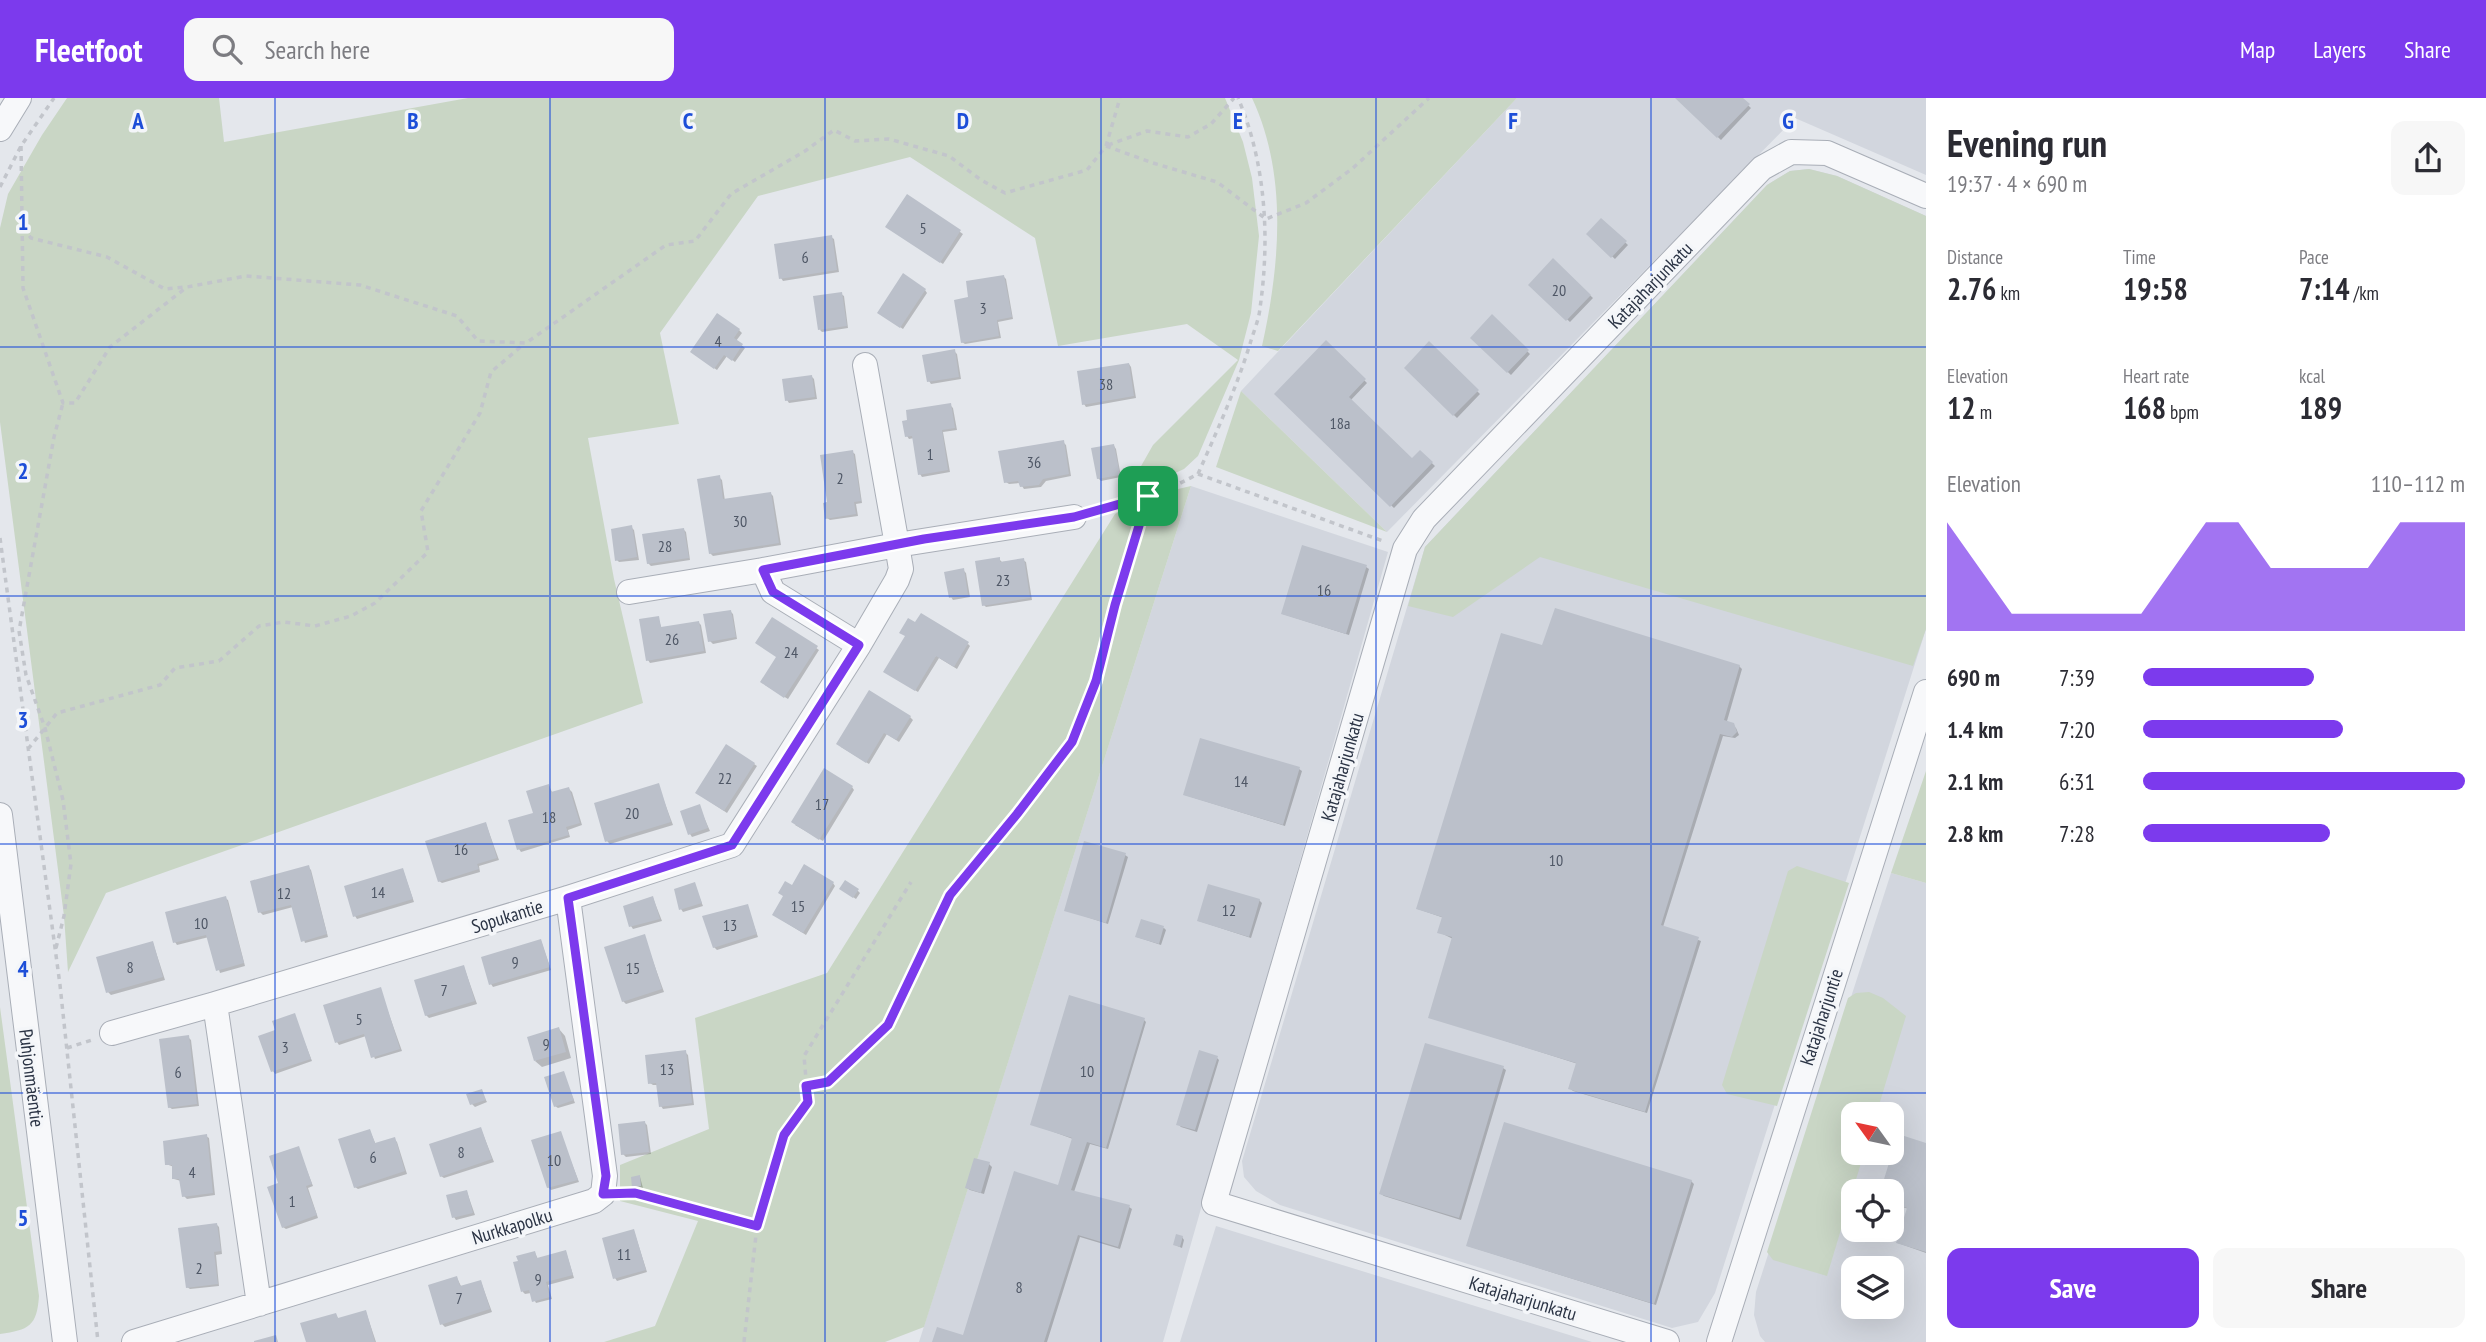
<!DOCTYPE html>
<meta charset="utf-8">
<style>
body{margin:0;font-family:"PT Sans Narrow",sans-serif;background:#f7f7f7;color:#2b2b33;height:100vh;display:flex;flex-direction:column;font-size:26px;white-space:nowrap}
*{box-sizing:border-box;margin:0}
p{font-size:23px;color:#7c7c81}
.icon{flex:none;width:38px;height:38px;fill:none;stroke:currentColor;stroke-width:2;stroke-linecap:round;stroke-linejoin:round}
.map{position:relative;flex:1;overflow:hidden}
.details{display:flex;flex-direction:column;background:#fff;width:560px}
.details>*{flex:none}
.needle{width:46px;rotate:303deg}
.controls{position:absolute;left:1841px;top:1004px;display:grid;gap:14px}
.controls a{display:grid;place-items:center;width:63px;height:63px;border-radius:14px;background:#fff;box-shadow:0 7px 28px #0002;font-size:35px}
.pin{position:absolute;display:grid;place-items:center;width:60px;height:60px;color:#fff;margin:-30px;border-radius:14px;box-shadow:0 4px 10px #0006}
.round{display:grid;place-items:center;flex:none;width:74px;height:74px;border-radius:14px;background:#f7f7f7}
.head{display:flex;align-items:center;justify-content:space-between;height:119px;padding:0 21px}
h1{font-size:38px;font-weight:700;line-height:52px}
.stats{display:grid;grid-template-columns:repeat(3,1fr);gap:10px;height:119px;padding:7px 21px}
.stats div{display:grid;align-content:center}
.stats b{font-size:30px;font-weight:700}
.stats small{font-size:19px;font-weight:400}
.stats p{font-size:19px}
.chart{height:196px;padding:14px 21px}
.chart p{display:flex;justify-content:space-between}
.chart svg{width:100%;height:126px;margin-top:7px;fill:#7c3aed;opacity:.7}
.action{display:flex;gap:14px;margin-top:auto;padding:14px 21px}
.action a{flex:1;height:80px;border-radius:14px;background:#7c3aed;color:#fff;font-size:28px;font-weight:700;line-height:80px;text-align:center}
.action a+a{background:#f7f7f7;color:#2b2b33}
ul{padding:0 21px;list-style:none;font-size:23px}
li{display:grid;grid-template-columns:112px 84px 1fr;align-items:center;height:52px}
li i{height:18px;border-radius:9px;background:#7c3aed}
header{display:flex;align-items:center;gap:42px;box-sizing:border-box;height:98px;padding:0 35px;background:#7c3aed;color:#fff}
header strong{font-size:33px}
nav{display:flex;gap:38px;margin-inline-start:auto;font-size:24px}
.search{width:490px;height:63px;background:#f7f7f7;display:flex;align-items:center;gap:18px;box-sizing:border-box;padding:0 24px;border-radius:14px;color:#7c7c81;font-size:26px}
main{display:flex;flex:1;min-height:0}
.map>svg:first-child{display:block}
.built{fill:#d2d6de;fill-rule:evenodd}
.green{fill:#c9d6c5}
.shadow{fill:#0003}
.building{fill:#bbc0ca}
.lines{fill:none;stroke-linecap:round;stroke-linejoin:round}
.minor-casing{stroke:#a9aeb7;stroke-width:26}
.path{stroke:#c2c5cb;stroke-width:3.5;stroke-dasharray:5 5;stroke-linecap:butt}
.minor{stroke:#f7f8fa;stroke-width:24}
.route-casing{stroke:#fff;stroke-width:14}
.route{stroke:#7c3aed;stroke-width:9}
.grid{fill:none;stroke:#1d4ed8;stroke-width:2;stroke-opacity:0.55}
.labels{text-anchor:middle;stroke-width:7;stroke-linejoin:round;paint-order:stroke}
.number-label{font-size:16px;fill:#4f5766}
.street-label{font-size:19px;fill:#2b3445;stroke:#f4f6f9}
.grid-label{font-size:23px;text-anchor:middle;font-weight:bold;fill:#1d4ed8;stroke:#f4f6f9;stroke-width:7;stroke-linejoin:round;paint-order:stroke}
</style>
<header>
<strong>Fleetfoot</strong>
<div class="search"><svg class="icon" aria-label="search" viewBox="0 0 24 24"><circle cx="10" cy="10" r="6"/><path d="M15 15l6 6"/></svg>Search here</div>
<nav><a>Map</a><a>Layers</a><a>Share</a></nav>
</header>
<main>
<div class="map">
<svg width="1926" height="1244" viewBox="0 0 1926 1244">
<rect width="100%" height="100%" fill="#e4e7ec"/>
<path class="built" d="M1517,0H1926V77L1795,20L1387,434L1241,293Z
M1809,71L1837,78L1926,118V531L1715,1195L1698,1224L1672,1230L1280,1107L1256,1093L1244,1079L1242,1063L1425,449L1767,87L1790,73Z
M1191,388L1388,454L1163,1244H919Z
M1891,775L1926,785V1244H1765L1760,1238L1754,1217L1756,1194ZM1853,1017H1892V1055H1853ZM1853,1094H1892V1132H1853ZM1853,1171H1892V1209H1853Z
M1216,1128L1592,1244H1180Z"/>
<path class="green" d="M67,0H219L224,44L468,0H1225L1243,44L1252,80L1259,138L1251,215L1239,262L1198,358L1184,371L1160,382L1128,391L1153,347L1238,262L1187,226L1058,248L1035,140L910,59L758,98L660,235L679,326L588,340L614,481L643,605L106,795L68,874L64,818L0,324V130L8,96L42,37Z
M1252,0H1517L1278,253L1262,248C1280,167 1288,77 1252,0Z
M1809,71L1837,78L1926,118V531L1913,568L1540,459L1453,519L1408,508L1425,449L1767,87L1790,73Z
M1241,293L1387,434L1216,369Z
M1191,388L924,1229L885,1244H604L655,1228L698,1123L620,1103V1067L709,1031L695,920L827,875L1115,416L1148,398Z
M1926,673V785L1891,775Z
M1797,768L1849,785L1777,1008L1727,996L1722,987L1788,773Z
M1869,894L1883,900L1906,918L1876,1017H1853V1055H1864L1827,1178L1773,1162L1767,1154L1848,900L1856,895Z
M0,909L39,1198C37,1228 29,1232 0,1236Z"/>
<path class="shadow" d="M1677,0H1740L1751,10L1721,42Z
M907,98L963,136L943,166L890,131Z
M1601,122L1628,147L1615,161L1588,136Z
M831,139L834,141L839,174L783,183L781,180Z
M1553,163L1593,200L1570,224L1530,187Z
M1004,179L1006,181L1013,221L998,224L1001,240L965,246L962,244L970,201Z
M925,192L927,195L903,231L882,217Z
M841,196L844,198L848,230L822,234L820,232Z
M1492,219L1530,256L1511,277L1472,240Z
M739,232L742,235L736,243L745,250L735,264L727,258L717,272L694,256Z
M1326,245L1367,285L1350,303L1412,363L1420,354L1435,368L1394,410L1276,296Z
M1429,246L1480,296L1457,320L1406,270Z
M954,253L957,256L961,281L931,286L929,283Z
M1129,266L1131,269L1136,300L1086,309L1084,306Z
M812,279L814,281L817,301L789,305L787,302Z
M950,307L953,310L957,332L943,334L950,374L922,379L920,376L914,340L909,341L907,338Z
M1063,344L1066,347L1071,378L1046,383L1041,389L1024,391L1020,385L1009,386L1006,384Z
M1114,348L1116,351L1121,379L1101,383L1098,380Z
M852,354L855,356L862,405L856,406L858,418L830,422L827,420L829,406Z
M719,379L722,382L725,403L771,396L773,398L781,447L713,458L710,455Z
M631,429L634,432L639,462L619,464L617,462Z
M684,432L686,434L690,462L651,468L648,465Z
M999,461L1002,464L1023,462L1026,464L1032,502L986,509L984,507Z
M1366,469L1369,471L1349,537L1283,516Z
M963,472L966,475L970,499L953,502L951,499Z
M730,513L733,516L737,541L713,546L710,543Z
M658,520L662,531L699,525L701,527L706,555L650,565L648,562Z
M773,521L819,552L788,601L765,587L778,560Z
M968,546L970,548L957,571L939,560L918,594L888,576Z
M1543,549L1739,568L1742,571L1727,623L1736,630L1739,637L1735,640L1723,638L1663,829L1701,843L1647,1015L1573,993L1570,990L1578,966L1430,919L1453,841L1439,834L1444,820L1418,811Z
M910,619L913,622L899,644L887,636L869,666L841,649Z
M754,666L757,668L727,715L700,697Z
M1299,671L1302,673L1285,728L1185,697Z
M658,687L673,727L610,746L607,743Z
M549,688L553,696L569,691L572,694L582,727L568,732L570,739L521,754L519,751Z
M852,689L854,692L823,743L795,727Z
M699,708L710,733L692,739L690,736Z
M486,726L499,762L479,768L480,774L442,785L439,783Z
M1125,757L1128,759L1108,826L1066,812Z
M308,769L311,772L328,839L305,845L293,809L263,817L260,814Z
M403,772L414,804L357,821L355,818Z
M833,785L835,788L806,837L777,819L793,789Z
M694,786L703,808L683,814L681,811Z
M844,793H858L860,795L856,801Z
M225,800L228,802L245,868L220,875L209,839L177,847L175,844Z
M653,800L662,823L633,831L631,828Z
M1259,802L1262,805L1251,840L1199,823Z
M747,808L758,839L717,852L714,849Z
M1164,830L1166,832L1161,847L1137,839Z
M644,838L664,894L626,906L623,903Z
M541,843L551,872L493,889L491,886Z
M153,845L165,882L111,897L108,894Z
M464,869L477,906L429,920L426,917Z
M380,891L402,953L375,961L366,938L339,947L337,944Z
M294,917L312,963L275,976L273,973L277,933Z
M1144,922L1146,924L1108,1051L1090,1046L1074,1094L1129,1109L1132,1111L1120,1151L1080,1139L1047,1244H934L964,1240L1059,1089L1073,1041L1032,1026Z
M559,931L565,938L571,960L542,969L535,963Z
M188,939L191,942L199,1008L172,1011L169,1009Z
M685,954L688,957L694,1007L663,1011L661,1008L658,987H653L650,985Z
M1217,960L1219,962L1197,1034L1181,1029L1178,1026Z
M1503,970L1506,972L1461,1122L1384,1098L1381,1096Z
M563,975L575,1005L558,1010L555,1008Z
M481,993L487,1004L475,1009L472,1006Z
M644,1024L647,1027L651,1056L626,1059L623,1056Z
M481,1031L494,1064L444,1080L441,1078Z
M370,1033L376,1047L394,1041L397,1044L407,1076L358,1091L355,1089Z
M560,1035L579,1084L551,1092L548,1089Z
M206,1038L209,1040L215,1097L187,1101L184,1098L181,1083L174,1081V1069L166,1066Z
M1926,1047V1155L1898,1145L1909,1111L1892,1106V1094Z
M298,1050L313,1088L308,1090L318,1120L286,1131L283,1129L280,1086Z
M989,1066L992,1069L984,1096L970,1092L967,1090Z
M640,1079L643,1090L637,1091L634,1089Z
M1691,1083L1694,1086L1656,1207L1468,1148Z
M467,1094L475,1117L456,1122L454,1119Z
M217,1127L219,1129L222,1156L216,1157L219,1188L190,1191L187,1189Z
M634,1133L647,1174L617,1183L615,1180Z
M1182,1139L1184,1142L1182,1150L1175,1147Z
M566,1154L574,1180L548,1187L552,1201L536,1205L531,1195L525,1196L523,1194L520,1164L535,1155L538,1161Z
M457,1180L462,1190L481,1184L492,1214L445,1229L442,1226Z
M366,1214L376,1244H308L336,1217L339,1222Z"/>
<path class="building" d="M1675,0H1743L1750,6L1717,40Z
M907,96L961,132L940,165L885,129Z
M1601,120L1627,143L1611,160L1586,136Z
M832,137L837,172L779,181L774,146Z
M1553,160L1591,197L1566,223L1528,187Z
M903,175L926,191L900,230L877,215Z
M1004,177L1012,219L997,222L999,238L961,245L954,202L968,199L966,183Z
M842,194L847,228L818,232L813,198Z
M717,215L740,231L734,240L743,246L732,263L724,257L714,271L690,254Z
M1492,216L1529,252L1507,275L1470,240Z
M1326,242L1366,281L1349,299L1412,360L1420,352L1433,364L1390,409L1274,296Z
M1429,243L1479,292L1453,318L1404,270Z
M955,251L959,279L927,284L922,257Z
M1129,265L1134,298L1082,307L1077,273Z
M812,277L815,299L785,303L782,281Z
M951,305L955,330L942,332L948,372L918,377L912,338L905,339L902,323L907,322L906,312Z
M1064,342L1069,376L1043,381L1039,387L1020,389L1018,383L1004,385L998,353Z
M1114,346L1120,377L1097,381L1091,350Z
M853,352L861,403L854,404L856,416L825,421L823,405L827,404L820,357Z
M720,377L723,401L771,394L779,445L709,456L697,381Z
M632,427L637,459L615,463L611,431Z
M684,430L689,460L647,466L642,436Z
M1302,447L1367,467L1346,536L1281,516Z
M1000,459V464L1024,460L1030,500L982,508L975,463Z
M964,470L968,497L949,500L944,474Z
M1555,510L1740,567L1724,622L1734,625L1737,634L1732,639L1720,636L1661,827L1699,839L1645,1014L1568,991L1576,965L1428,920L1452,839L1437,835L1442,819L1416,811L1501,535L1542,547Z
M731,512L736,539L708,544L703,516Z
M921,515L969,544L954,569L936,558L915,593L883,574L905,538L899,535L908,520L915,524Z
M659,518L661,529L699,523L704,553L646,563L639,521Z
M772,519L818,548L784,600L760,584L776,559L755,545Z
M869,592L911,618L896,642L884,635L866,665L836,646Z
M1200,640L1300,669L1283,727L1183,697Z
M726,646L755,665L724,713L695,695Z
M824,670L853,688L819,742L791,724Z
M659,685L671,724L605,744L594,705Z
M549,686L551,694L569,689L580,725L566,729L569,737L517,752L508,722L533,715L526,693Z
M700,706L708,730L688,737L680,713Z
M486,724L497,760L477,766L479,771L438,784L425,743Z
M1084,743L1126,755L1106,825L1064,813Z
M804,766L834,784L803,835L772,817L783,798L778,795L785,783L792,787Z
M309,767L327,836L301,844L291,807L258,815L250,783Z
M403,770L413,801L353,819L344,788Z
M845,782L859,791L853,800L839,791Z
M695,784L702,805L679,812L674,791Z
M1208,786L1260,801L1249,839L1197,823Z
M226,798L244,865L216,873L206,837L173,845L165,814Z
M653,798L660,821L629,829L623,808Z
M748,806L757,836L713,850L702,818Z
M1141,821L1164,828L1159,846L1135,839Z
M645,836L662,891L622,904L604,849Z
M541,841L550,869L489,887L481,859Z
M153,843L163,879L106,895L96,859Z
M464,867L475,903L425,918L414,882Z
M381,889L400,951L371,960L364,936L335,945L323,907Z
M1069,897L1145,920L1106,1050L1087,1044L1071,1092L1130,1107L1118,1149L1078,1137L1044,1244H932L937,1229L963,1237L1014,1073L1058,1087L1072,1040L1030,1027Z
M295,915L311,961L271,974L258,938L275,932L272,923Z
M559,929L566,954L534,963L527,939Z
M189,937L197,1006L168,1010L159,941Z
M1425,945L1504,968L1459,1120L1379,1096Z
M686,952L692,1005L659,1009L656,985L648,986L645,957Z
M1199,952L1218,958L1195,1032L1176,1027Z
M564,973L574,1002L554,1009L544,979Z
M482,991L486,1002L470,1007L466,996Z
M645,1023L649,1054L621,1057L618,1026Z
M1504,1024L1692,1082L1654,1206L1466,1148Z
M481,1029L492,1061L440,1079L429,1046Z
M370,1031L375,1045L395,1039L405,1073L354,1090L338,1041Z
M561,1033L578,1082L547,1090L531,1042Z
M207,1036L213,1095L182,1099L179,1081H172V1067H165L163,1043Z
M1898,1036L1926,1045V1154L1896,1145L1907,1110L1892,1105V1094H1880Z
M299,1048L312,1086L306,1088L317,1117L282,1130L267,1089L278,1085L269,1058Z
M974,1060L990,1064L981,1095L965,1090Z
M640,1077L641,1088L632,1090L631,1079Z
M467,1092L473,1115L452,1120L446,1097Z
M217,1125L221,1153L214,1154L218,1186L186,1190L178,1130Z
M634,1131L646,1172L613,1181L602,1140Z
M1176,1136L1183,1138L1180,1149L1173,1147Z
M566,1152L573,1177L546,1184L550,1199L532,1204L529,1192L521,1194L513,1164L518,1163L516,1158L535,1153L537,1160Z
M457,1178L460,1188L481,1182L490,1211L440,1227L428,1187Z
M366,1212L375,1244H306L300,1225L336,1215L338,1220Z
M276,1237L278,1244H254V1243Z"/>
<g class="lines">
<defs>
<path id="minor" d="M0,31L19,0
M865,267L897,447L1074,419
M629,494L763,472
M0,717L65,1244
M112,935L215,906
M259,1206L215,906L568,800L732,747L859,547L773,494L763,472L897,447L901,471L897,482L859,547
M134,1244L594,1103L603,1096L605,1078L568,800
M1667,1244L1214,1105L1405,451L1424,421L1762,70L1791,54L1827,55L1926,98
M1719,1244L1926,594"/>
</defs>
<use href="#minor" class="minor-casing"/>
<path class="path" d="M1108,47L1147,33L1188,39L1211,26L1234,0
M21,48L23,190L63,305H75L110,249L187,189L246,178L360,187L457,218L478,243L526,245L666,147L695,143L731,96L805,53L834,32L855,43L889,41L949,58L981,82L1005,95L1087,72L1106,48L1120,0
M1106,48L1153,65L1217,84L1266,121L1306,105L1353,70L1429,0
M0,89L21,48L54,0
M23,130L31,140L107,159L165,191L186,189
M1198,376C1217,333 1236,291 1250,246C1253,235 1259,222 1260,210C1270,141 1266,65 1238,0
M1095,413L1161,395L1198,376L1383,443
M0,440L60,887L98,1244
M28,651L57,615L160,587L175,570L219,563L259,528L284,524L315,528L351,518L375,505L428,454L421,413L480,315L491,274L524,246
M56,850L64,818L71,766L63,702L45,630L26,577L19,533L54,339L63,305
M67,950L92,942
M806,988L828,984L888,927L950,797L1017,716L1072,644L1096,583L1115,507L1148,398
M626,1095H635L757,1128
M744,1244L757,1128L784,1037L808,1004L804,958L911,784"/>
<use href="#minor" class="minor"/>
</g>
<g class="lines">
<defs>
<path id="route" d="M1148,398L1115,507L1096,583L1072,644L1017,716L950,797L888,927L828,984L806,988L808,1004L784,1037L757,1128L635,1095L603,1096L606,1078L568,800L732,747L859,547L773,494L763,472L924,441L1074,419Z"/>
</defs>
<use href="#route" class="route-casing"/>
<use href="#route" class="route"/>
</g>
<path class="grid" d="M275,0V1244M550,0V1244M825,0V1244M1101,0V1244M1376,0V1244M1651,0V1244M0,249H1926M0,498H1926M0,746H1926M0,995H1926"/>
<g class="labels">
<g class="number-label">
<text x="923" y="136">5</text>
<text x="805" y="165">6</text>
<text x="1559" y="198">20</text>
<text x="983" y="216">3</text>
<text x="718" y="249">4</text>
<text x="1106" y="292">38</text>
<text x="1340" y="331">18a</text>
<text x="930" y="362">1</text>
<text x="1034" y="370">36</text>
<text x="840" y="386">2</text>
<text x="740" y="429">30</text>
<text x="665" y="454">28</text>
<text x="1003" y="488">23</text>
<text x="1324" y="498">16</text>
<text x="672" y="547">26</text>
<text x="791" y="560">24</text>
<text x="725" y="686">22</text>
<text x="1241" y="689">14</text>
<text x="822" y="712">17</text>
<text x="632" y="721">20</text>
<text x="549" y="725">18</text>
<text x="461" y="757">16</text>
<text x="1556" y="768">10</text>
<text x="378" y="800">14</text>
<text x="284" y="801">12</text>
<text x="798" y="814">15</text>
<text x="1229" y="818">12</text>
<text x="201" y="831">10</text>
<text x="730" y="833">13</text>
<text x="515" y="870">9</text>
<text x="130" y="875">8</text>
<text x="633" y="876">15</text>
<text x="444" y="898">7</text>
<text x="359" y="927">5</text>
<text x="546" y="952">9</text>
<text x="285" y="955">3</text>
<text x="667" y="977">13</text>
<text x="1087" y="979">10</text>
<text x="178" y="980">6</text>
<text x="461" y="1060">8</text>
<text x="373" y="1065">6</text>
<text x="554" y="1068">10</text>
<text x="192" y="1080">4</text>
<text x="292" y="1109">1</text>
<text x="624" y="1162">11</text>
<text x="199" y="1176">2</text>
<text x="538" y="1187">9</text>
<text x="1019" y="1195">8</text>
<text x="459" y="1206">7</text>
</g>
<g class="street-label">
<text transform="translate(1650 187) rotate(-46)" y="7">Katajaharjunkatu</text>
<text transform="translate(1342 669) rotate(-74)" y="7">Katajaharjunkatu</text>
<text transform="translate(507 818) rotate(-17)" y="7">Sopukantie</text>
<text transform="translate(1821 919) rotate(-72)" y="7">Katajaharjuntie</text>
<text transform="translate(32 980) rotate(83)" y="7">Puhjonmäentie</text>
<text transform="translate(512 1128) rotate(-17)" y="7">Nurkkapolku</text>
<text transform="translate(1523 1200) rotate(17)" y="7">Katajaharjunkatu</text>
</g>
</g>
<g class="grid-label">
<text x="138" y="31">A</text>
<text x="413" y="31">B</text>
<text x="688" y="31">C</text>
<text x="963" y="31">D</text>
<text x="1238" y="31">E</text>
<text x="1513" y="31">F</text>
<text x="1788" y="31">G</text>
<text x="23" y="132">1</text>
<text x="23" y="381">2</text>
<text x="23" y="630">3</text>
<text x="23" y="879">4</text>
<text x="23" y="1128">5</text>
</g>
</svg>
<div class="controls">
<a><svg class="needle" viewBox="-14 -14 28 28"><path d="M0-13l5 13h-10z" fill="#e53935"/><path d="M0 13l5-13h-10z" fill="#7c7c81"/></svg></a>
<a><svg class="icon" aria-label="locate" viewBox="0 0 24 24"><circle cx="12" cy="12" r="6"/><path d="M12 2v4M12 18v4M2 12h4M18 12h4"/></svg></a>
<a><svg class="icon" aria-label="layers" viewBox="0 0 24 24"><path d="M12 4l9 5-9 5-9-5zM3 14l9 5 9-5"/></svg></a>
</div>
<div class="pin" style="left:1148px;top:398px;background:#1e9e55"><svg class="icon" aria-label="arrive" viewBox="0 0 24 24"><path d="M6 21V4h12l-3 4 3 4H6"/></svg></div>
</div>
<section class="details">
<div class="head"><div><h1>Evening run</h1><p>19:37 · 4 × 690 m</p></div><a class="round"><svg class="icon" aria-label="share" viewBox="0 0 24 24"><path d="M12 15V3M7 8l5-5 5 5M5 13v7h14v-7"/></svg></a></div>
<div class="stats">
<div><p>Distance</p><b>2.76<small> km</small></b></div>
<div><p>Time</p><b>19:58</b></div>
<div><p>Pace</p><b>7:14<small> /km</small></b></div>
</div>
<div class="stats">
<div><p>Elevation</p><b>12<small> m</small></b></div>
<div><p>Heart rate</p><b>168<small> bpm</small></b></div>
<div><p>kcal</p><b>189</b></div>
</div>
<div class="chart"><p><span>Elevation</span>110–112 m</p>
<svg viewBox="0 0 160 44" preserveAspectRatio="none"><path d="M0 44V6L10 22L20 38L30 38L40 38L50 38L60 38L70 22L80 6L90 6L100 22L110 22L120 22L130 22L140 6L150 6L160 6V44z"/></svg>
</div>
<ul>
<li><b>690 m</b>7:39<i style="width:53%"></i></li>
<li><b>1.4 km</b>7:20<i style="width:62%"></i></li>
<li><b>2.1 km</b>6:31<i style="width:100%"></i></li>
<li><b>2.8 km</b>7:28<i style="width:58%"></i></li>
</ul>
<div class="action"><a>Save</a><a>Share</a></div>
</section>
</main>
